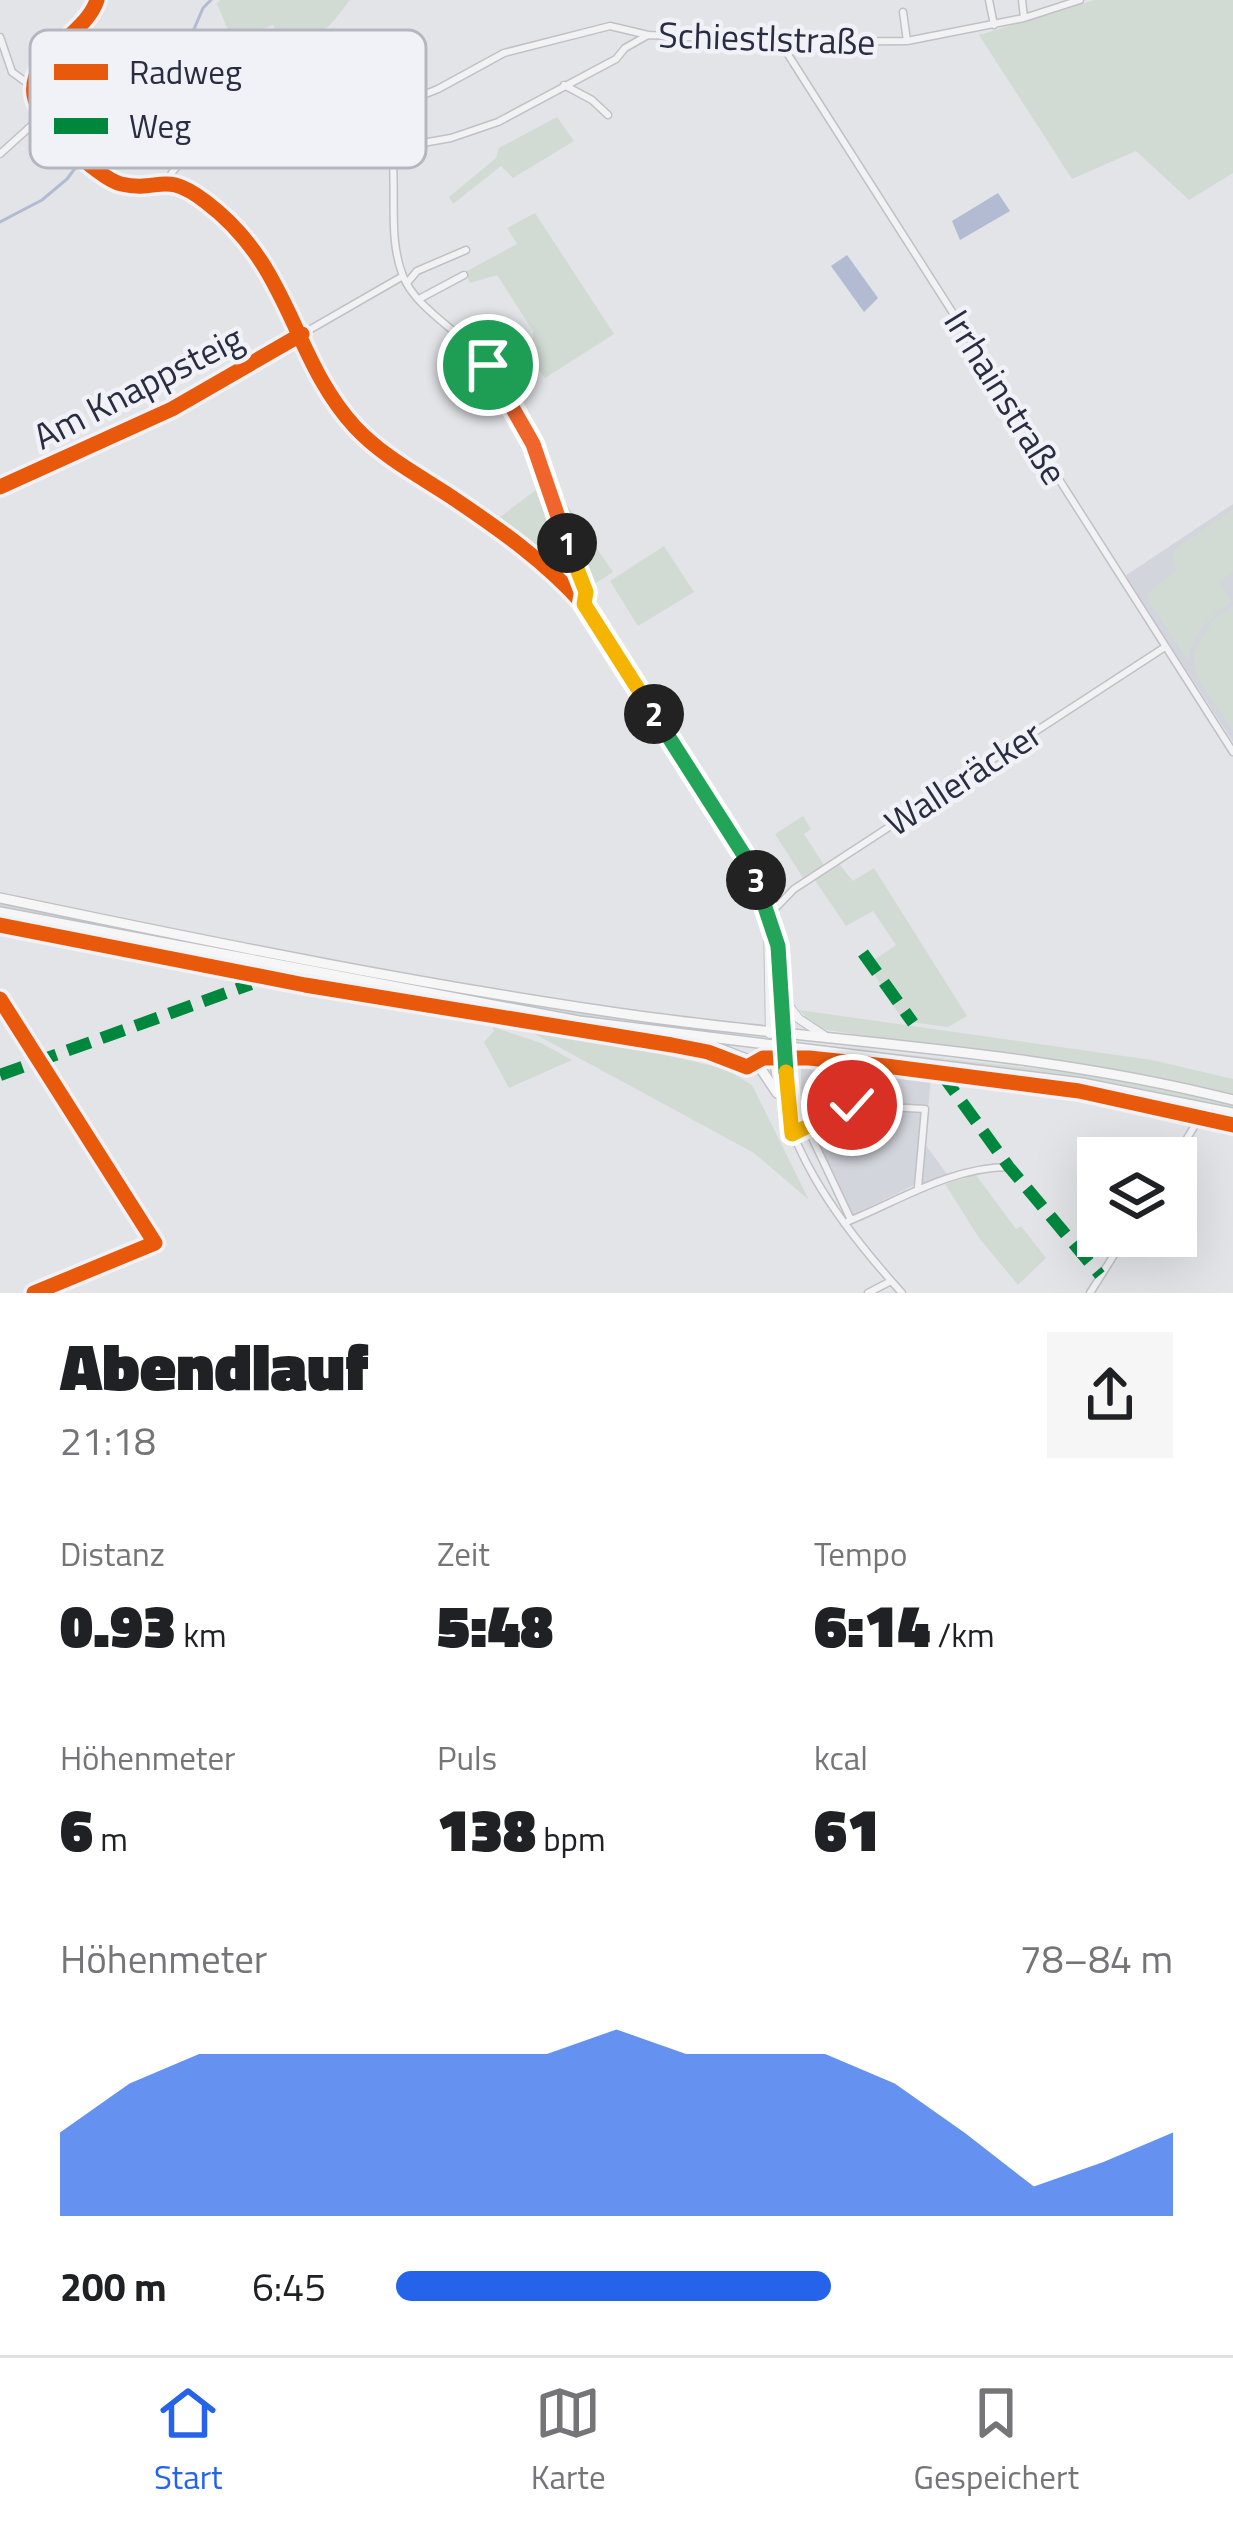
<!DOCTYPE html>
<html lang="de">
<meta charset="utf-8">
<style>
body{margin:0;font-family:"Titillium Web",sans-serif;background:#f6f6f6;color:#202124;height:100vh;display:flex;flex-direction:column;font-size:45px;white-space:nowrap}
*{box-sizing:border-box;margin:0}
p{font-size:39px;color:#757577}
.icon{flex:none;width:66px;height:66px;fill:none;stroke:currentColor;stroke-width:2;stroke-linecap:round;stroke-linejoin:round}
.map{position:relative;height:1293px;overflow:hidden}
.side{display:flex;flex-direction:column;background:#fff;flex:1}
.side>*{flex:none}
.fabs{position:absolute;left:1077px;top:1137px;display:grid;gap:24px}
.fabs a{display:grid;place-items:center;width:120px;height:120px;border-radius:0px;background:#fff;box-shadow:0 12px 48px #0002;font-size:60px}
.pin{position:absolute;display:grid;place-items:center;width:102px;height:102px;color:#fff;margin:-51px;border:6px solid #fff;border-radius:50%;box-shadow:0 3px 12px #0007}
.km{position:absolute;width:60px;height:60px;margin:-30px;border-radius:50%;background:#222;color:#fff;font-size:33px;line-height:60px;text-align:center}
.round{display:grid;place-items:center;flex:none;width:126px;height:126px;border-radius:0px;background:#f6f6f6}
.headline{display:flex;align-items:center;justify-content:space-between;height:204px;padding:0 60px}
h1{font-size:66px;font-weight:800;line-height:90px}
.stats{display:grid;grid-template-columns:repeat(3,1fr);gap:18px;height:204px;padding:12px 60px}
.stats div{display:grid;align-content:center}
.stats b{font-size:60px;font-weight:800}
.stats small{font-size:33px;font-weight:400}
.stats p{font-size:33px}
.chart{height:336px;padding:24px 60px}
.chart p{display:flex;justify-content:space-between}
.chart svg{width:100%;height:216px;margin-top:12px;fill:#2563eb;opacity:.7}
ul{padding:0 60px;list-style:none;font-size:39px}
li{display:grid;grid-template-columns:192px 144px 1fr;align-items:center;height:90px}
li i{height:30px;border-radius:15px;background:#2563eb}
.menu{display:flex;justify-content:space-around;align-items:center;height:168px;border-top:3px solid #e0e0e0;background:#fff;font-size:33px;color:#757577}
.menu a{display:grid;justify-items:center;gap:6px}
.menu .on{color:#2563eb}
.map>svg:first-child{display:block}
.built{fill:#d3d5dc}
.green{fill:#d1dbd3}
.water{fill:#b2bbd2}
.lines{fill:none;stroke-linecap:round;stroke-linejoin:round}
.stream{stroke:#b2bbd2;stroke-width:3}
.minor-casing{stroke:#c0c1c5;stroke-width:9}
.tertiary-casing{stroke:#c0c1c5;stroke-width:10}
.primary-casing{stroke:#c0c1c6;stroke-width:12}
.minor{stroke:#f2f2f5;stroke-width:6}
.tertiary{stroke:#f2f2f5;stroke-width:8}
.primary{stroke:#f6f6f7;stroke-width:9}
.quiet{stroke:#00873e;stroke-width:12;stroke-dasharray:24 12;stroke-linecap:butt}
.cycleway-casing{stroke:#f1f2f7;stroke-width:22}
.cycleway{stroke:#e8590c;stroke-width:15}
.split-1-casing{stroke:#fff;stroke-width:24}
.split-2-casing{stroke:#fff;stroke-width:24}
.split-3-casing{stroke:#fff;stroke-width:24}
.split-4-casing{stroke:#fff;stroke-width:24}
.split-5-casing{stroke:#fff;stroke-width:24}
.split-1{stroke:#f0652b;stroke-width:15}
.split-2{stroke:#f5b400;stroke-width:15}
.split-3{stroke:#22a559;stroke-width:15}
.split-4{stroke:#22a559;stroke-width:15}
.split-5{stroke:#f5b400;stroke-width:15}
.labels{text-anchor:middle;stroke-width:9;stroke-linejoin:round;paint-order:stroke}
.street-label{font-size:36px;fill:#2a2d41;stroke:#f1f2f7}
.key{fill:#f1f2f7;stroke:#b5b7c0;stroke-width:3}
.key-label{font-size:33px;fill:#2a2d41}
</style>
<div class="map">
<svg width="1233" height="1293" viewBox="0 0 1233 1293">
<rect width="100%" height="100%" fill="#e3e4e8"/>
<path class="built" d="M1233,504V742L1125,576Z
M810,1062L832,1063L851,1102L888,1103L893,1070L931,1075L925,1144L949,1177L926,1186L914,1185L853,1215L813,1130L801,1087V1069Z"/>
<path class="green" d="M220,0H350C329,28 318,42 284,44L273,25L233,42L217,4Z
M1094,0H1233V173L1189,200L1136,151L1072,179L979,35Z
M557,117L574,141L513,178L501,166L453,204L449,197L496,158L499,148Z
M535,213L614,334L545,378L532,361L533,331L497,275L470,283L465,272L517,244L507,228Z
M545,483L581,593L496,520Z
M552,483L613,572L588,588Z
M1233,510V571L1219,583L1231,602C1210,616 1192,634 1188,660L1148,600V593L1177,570L1172,558L1175,549Z
M664,546L694,592L638,626L610,581Z
M1233,606V730L1197,676L1193,654L1213,620Z
M803,816L811,829L804,834L824,865L803,878L775,834Z
M839,864L853,881L874,868L967,1016L948,1027L903,1021L868,964L896,945L873,911L846,926L814,879Z
M0,903L331,968L753,1036L580,1017L0,909Z
M799,1010L1152,1060L1233,1079V1096L989,1050H956L821,1029L802,1019L805,1016Z
M509,1020L666,1046L665,1055L726,1069L752,1085L809,1200L754,1153Z
M493,1027L541,1043L572,1060L509,1088L484,1042L494,1031Z
M801,1043L1102,1076L1233,1104V1110L1128,1087Z
M802,1053L1109,1091L1218,1114L1233,1118V1124L1061,1087L802,1057Z
M976,1175L1016,1229L1021,1226L1046,1258L1018,1285L979,1238L945,1184Z"/>
<path class="water" d="M998,193L1010,211L960,240L952,221Z
M847,255L878,298L864,312L831,266Z"/>
<g class="lines">
<path class="stream" d="M0,222L42,200L67,179L79,163L130,138L150,119L177,69L203,8L211,0
M1205,1124L1233,1133"/>
<defs>
<path id="minor" d="M989,0L994,25
M1022,0L1024,18
M903,12L907,41
M0,37L12,72L34,88
M780,42L1233,752
M564,85L592,100L608,115
M382,111C405,164 383,226 403,276C417,312 470,336 492,370C536,439 557,516 586,592L584,605
M394,148L451,138L498,122L616,59L625,48L648,35
M0,154L42,116
M168,181C180,142 300,99 339,108C348,109 355,116 365,118L438,89L504,53L610,26L648,35L780,42L907,41L1024,18L1080,0
M407,283L417,271L466,250
M419,299L464,275
M0,487L172,409L403,276
M768,916L794,889L1165,647
M771,1044C779,1143 837,1221 902,1293
M783,1048L792,1130
M807,1127L851,1220
M792,1134L852,1105L925,1109L918,1187
M1175,1158L1200,1117
M844,1223C897,1202 950,1167 1009,1167
M868,1293L891,1281
M1090,1293L1126,1236"/>
<path id="tertiary" d="M97,0L86,22L39,72L34,95L42,116L110,180L128,185L176,183L222,215L270,272L327,387L357,429L384,452L521,544L589,610L751,867L778,946L783,1046
M768,924L770,1034
M786,1002L799,1019L828,1038"/>
<path id="primary" d="M0,898C214,943 430,987 646,1017C841,1043 1041,1051 1233,1100
M0,912L579,1021L1082,1083L1233,1113
M692,1038L757,1063L777,1093"/>
</defs>
<use href="#minor" class="minor-casing"/>
<use href="#tertiary" class="tertiary-casing"/>
<use href="#primary" class="primary-casing"/>
<use href="#minor" class="minor"/>
<use href="#tertiary" class="tertiary"/>
<use href="#primary" class="primary"/>
<path class="quiet" d="M863,953L913,1023
M941,1073L1009,1167L1100,1275
M0,1075L251,984"/>
<defs>
<path id="cycleway" d="M97,0C86,35 28,55 34,95C37,119 98,179 121,184C161,193 163,169 206,202C292,267 291,357 355,427C382,456 418,475 450,496C499,529 545,561 584,605
M0,487L172,409L302,334
M0,925L305,985L672,1045L708,1052L747,1067L763,1058H809L886,1066L1079,1091L1233,1125
M0,999L155,1243L34,1293"/>
</defs>
<use href="#cycleway" class="cycleway-casing"/>
<use href="#cycleway" class="cycleway"/>
</g>
<g class="lines">
<defs>
<path id="split-1" d="M488,365L533,444L567,543"/>
<path id="split-2" d="M567,543L586,592L584,604L654,714"/>
<path id="split-3" d="M654,714L744,855L756,880"/>
<path id="split-4" d="M756,880L778,946L786,1072"/>
<path id="split-5" d="M786,1072L792,1134L852,1105"/>
</defs>
<use href="#split-1" class="split-1-casing"/>
<use href="#split-2" class="split-2-casing"/>
<use href="#split-3" class="split-3-casing"/>
<use href="#split-4" class="split-4-casing"/>
<use href="#split-5" class="split-5-casing"/>
<use href="#split-1" class="split-1"/>
<use href="#split-2" class="split-2"/>
<use href="#split-3" class="split-3"/>
<use href="#split-4" class="split-4"/>
<use href="#split-5" class="split-5"/>
</g>
<g class="labels">
<g class="street-label">
<text transform="translate(767 38) rotate(2)" y="13">Schiestlstraße</text>
<text transform="translate(138 387) rotate(-27)" y="13">Am Knappsteig</text>
<text transform="translate(1006 397) rotate(58)" y="13">Irrhainstraße</text>
<text transform="translate(963 778) rotate(-33)" y="13">Walleräcker</text>
</g>
</g>
<rect x="30" y="30" width="396" height="138" rx="18" class="key"/>
<rect x="54" y="64" width="54" height="16" fill="#e8590c"/>
<rect x="54" y="118" width="54" height="16" fill="#00873e"/>
<g class="key-label">
<text x="129" y="84">Radweg</text>
<text x="129" y="138">Weg</text>
</g>
</svg>
<div class="fabs">
<a><svg class="icon" aria-label="layers" viewBox="0 0 24 24"><path d="M12 4l9 5-9 5-9-5zM3 14l9 5 9-5"/></svg></a>
</div>
<div class="pin" style="left:488px;top:365px;background:#1e9e55"><svg class="icon" aria-label="arrive" viewBox="0 0 24 24"><path d="M6 21V4h12l-3 4 3 4H6"/></svg></div>
<div class="pin" style="left:852px;top:1105px;background:#d93025"><svg class="icon" aria-label="check" viewBox="0 0 24 24"><path d="M5 12l5 5 9-10"/></svg></div>
<b class="km" style="left:567px;top:543px">1</b>
<b class="km" style="left:654px;top:714px">2</b>
<b class="km" style="left:756px;top:880px">3</b>
</div>
<section class="side">
<div class="headline"><div><h1>Abendlauf</h1><p>21:18</p></div><a class="round"><svg class="icon" aria-label="share" viewBox="0 0 24 24"><path d="M12 15V3M7 8l5-5 5 5M5 13v7h14v-7"/></svg></a></div>
<div class="stats">
<div><p>Distanz</p><b>0.93<small> km</small></b></div>
<div><p>Zeit</p><b>5:48</b></div>
<div><p>Tempo</p><b>6:14<small> /km</small></b></div>
</div>
<div class="stats">
<div><p>Höhenmeter</p><b>6<small> m</small></b></div>
<div><p>Puls</p><b>138<small> bpm</small></b></div>
<div><p>kcal</p><b>61</b></div>
</div>
<div class="chart"><p><span>Höhenmeter</span>78–84 m</p>
<svg viewBox="0 0 160 44" preserveAspectRatio="none"><path d="M0 44V27L10 17L20 11L30 11L40 11L50 11L60 11L70 11L80 6L90 11L100 11L110 11L120 17L130 27L140 38L150 33L160 27V44z"/></svg>
</div>
<ul>
<li><b>200 m</b>6:45<i style="width:56%"></i></li>
</ul>
</section>
<nav class="menu">
<a class="on"><svg class="icon" aria-label="home" viewBox="0 0 24 24"><path d="M3 11l9-7 9 7M6 9v11h12V9"/></svg>Start</a>
<a><svg class="icon" aria-label="map" viewBox="0 0 24 24"><path d="M3 6l6-2 6 2 6-2v14l-6 2-6-2-6 2zM9 4v14M15 6v14"/></svg>Karte</a>
<a><svg class="icon" aria-label="saved" viewBox="0 0 24 24"><path d="M7 4h10v16l-5-4-5 4z"/></svg>Gespeichert</a>
</nav>
